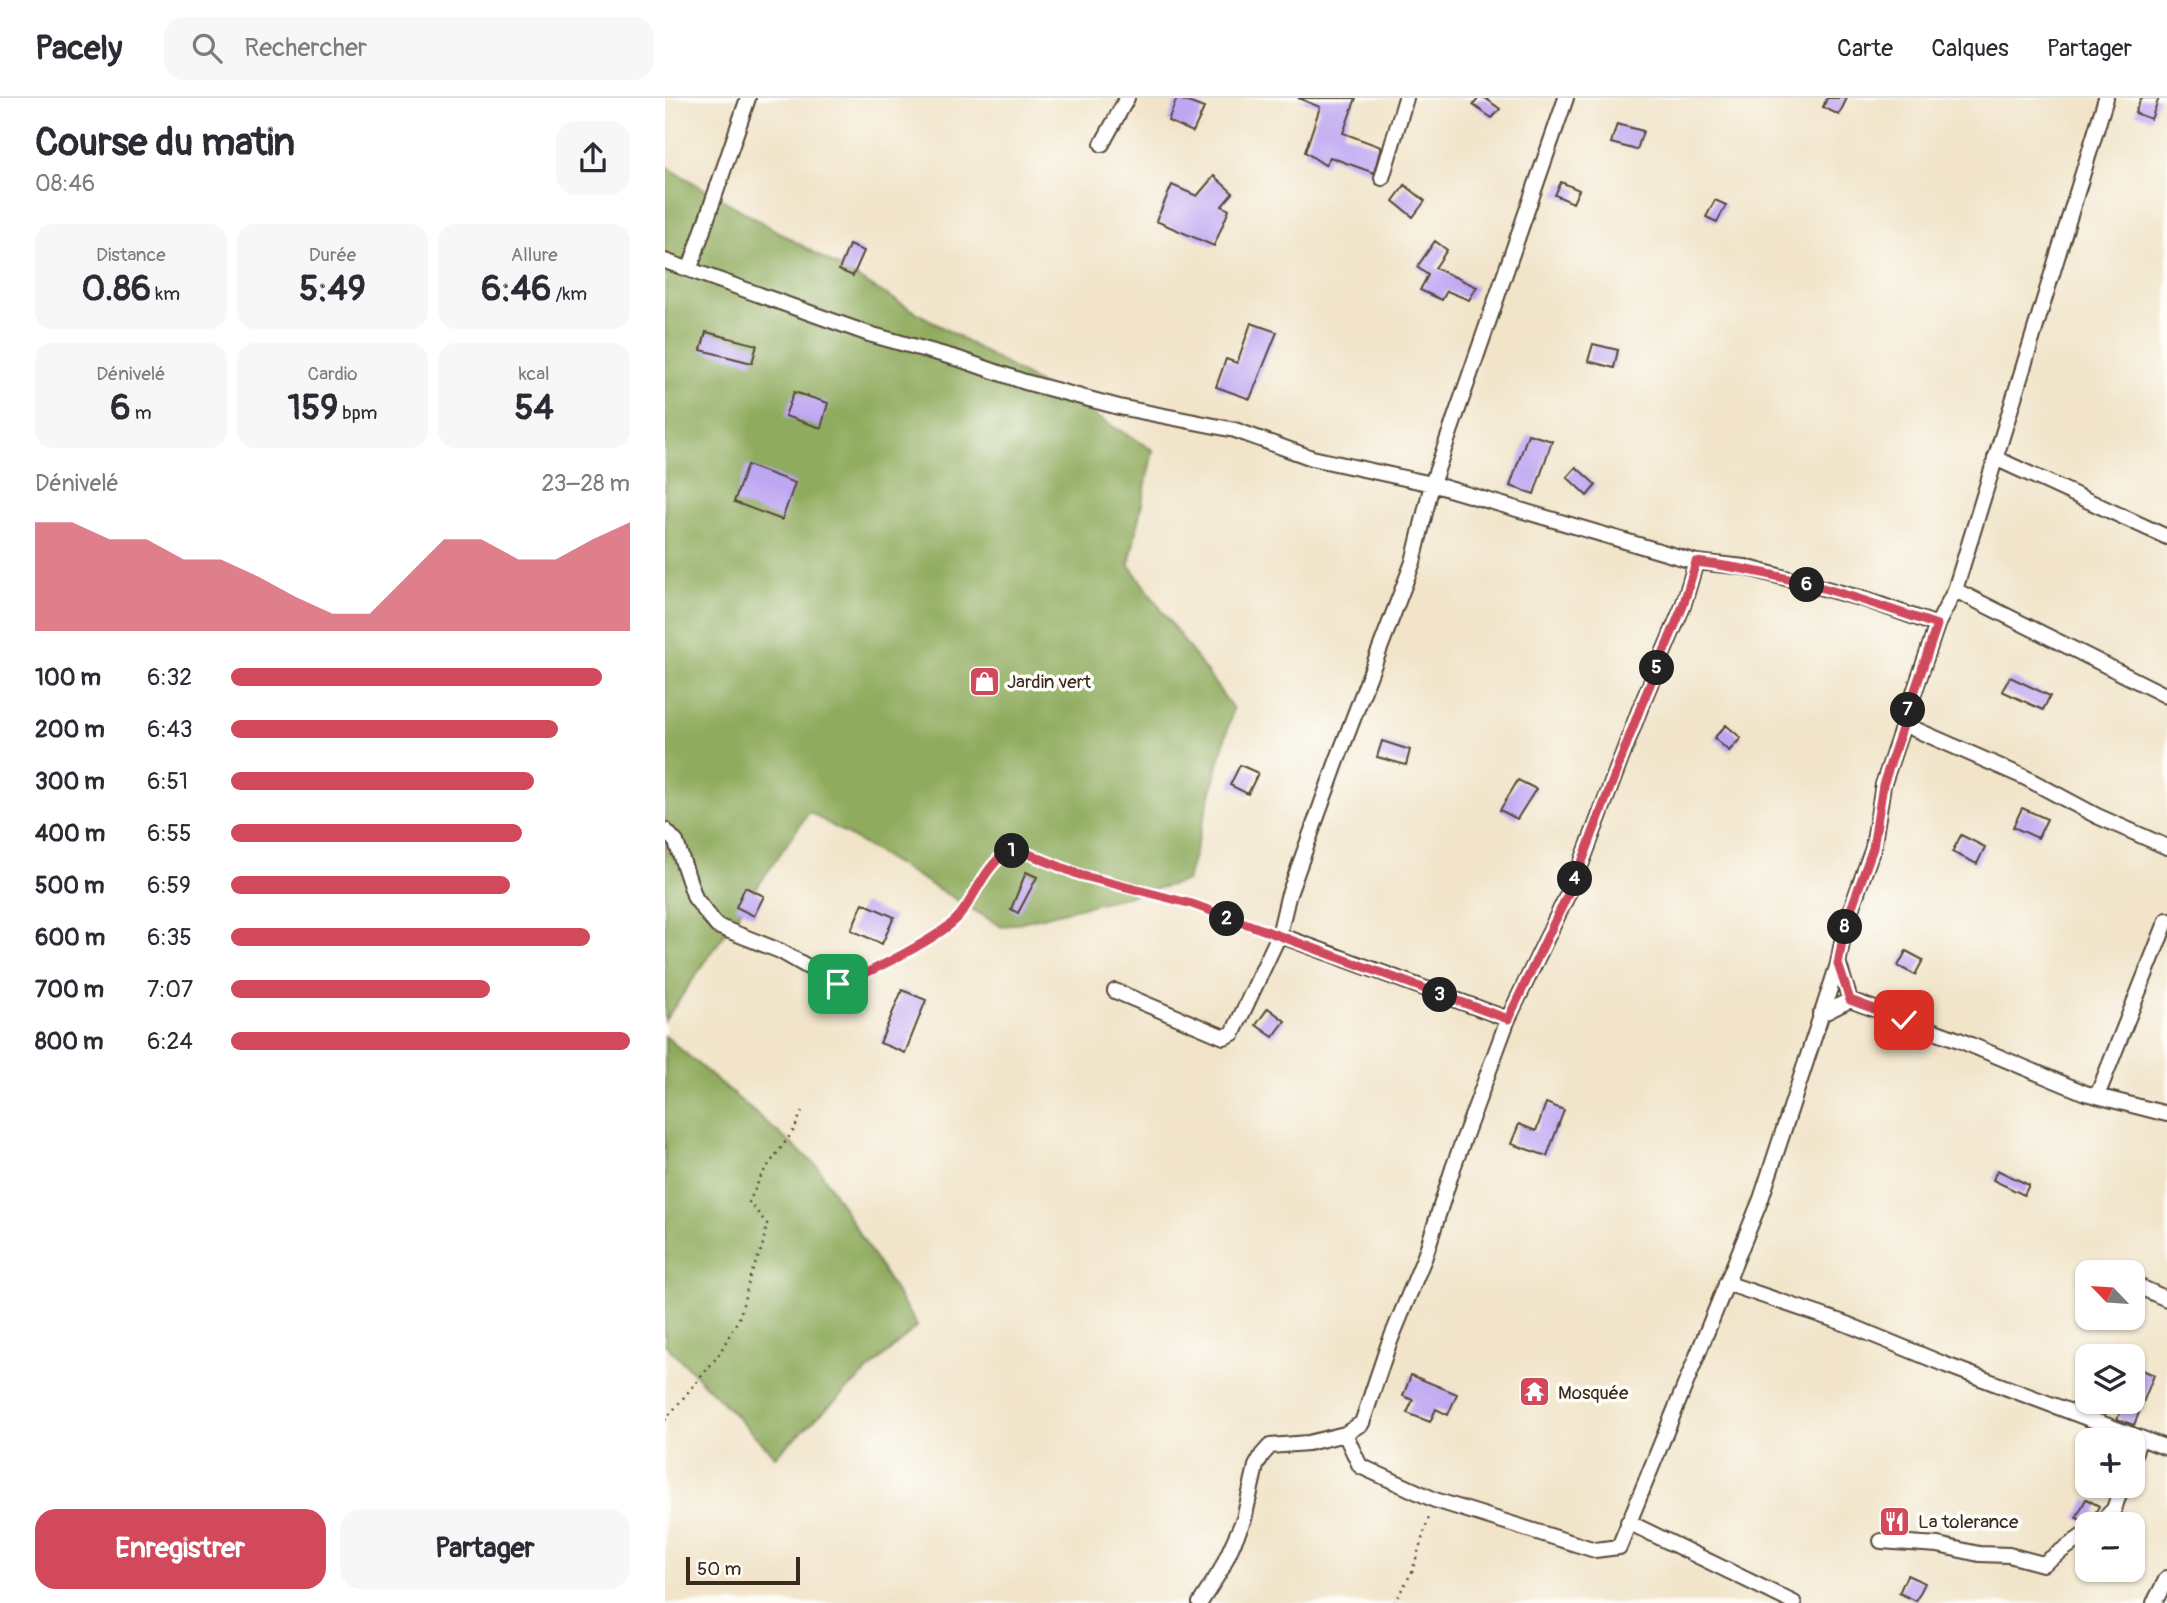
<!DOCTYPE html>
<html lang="fr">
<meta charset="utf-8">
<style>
body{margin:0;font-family:Pangolin,sans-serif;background:#f7f7f7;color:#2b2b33;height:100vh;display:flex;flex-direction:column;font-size:26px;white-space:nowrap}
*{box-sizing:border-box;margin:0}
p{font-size:23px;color:#7c7c81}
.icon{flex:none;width:38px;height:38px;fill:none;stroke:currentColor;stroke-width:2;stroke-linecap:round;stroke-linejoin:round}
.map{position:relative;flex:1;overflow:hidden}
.drawer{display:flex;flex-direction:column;background:#fff;width:665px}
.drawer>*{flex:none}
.needle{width:46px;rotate:295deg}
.controls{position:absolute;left:1410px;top:1162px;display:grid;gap:14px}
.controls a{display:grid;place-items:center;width:70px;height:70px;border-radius:14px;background:#fff;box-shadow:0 2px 5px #0004;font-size:35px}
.scale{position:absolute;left:21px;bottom:18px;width:114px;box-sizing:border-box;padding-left:7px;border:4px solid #3b2a1e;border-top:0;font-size:19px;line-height:24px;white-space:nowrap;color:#3b2a1e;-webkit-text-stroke:5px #fdfcf7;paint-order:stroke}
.pin{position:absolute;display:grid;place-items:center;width:60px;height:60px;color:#fff;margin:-30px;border-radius:14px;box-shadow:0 4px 10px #0006}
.km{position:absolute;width:35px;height:35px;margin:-18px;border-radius:50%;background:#222;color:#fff;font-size:19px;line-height:35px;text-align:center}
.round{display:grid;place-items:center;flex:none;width:74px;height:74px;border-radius:21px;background:#f7f7f7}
.summary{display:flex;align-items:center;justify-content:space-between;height:119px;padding:0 35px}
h1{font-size:38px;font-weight:700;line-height:52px}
.figures{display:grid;grid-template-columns:repeat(3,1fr);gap:10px;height:119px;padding:7px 35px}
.figures div{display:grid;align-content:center;border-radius:18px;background:#f7f7f7;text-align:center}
.figures b{font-size:35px;font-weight:700}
.figures small{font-size:19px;font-weight:400}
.figures p{font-size:19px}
.chart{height:196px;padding:14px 35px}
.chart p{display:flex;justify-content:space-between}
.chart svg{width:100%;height:126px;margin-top:7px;fill:#d1495b;opacity:.7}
.cta{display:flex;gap:14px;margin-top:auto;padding:14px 35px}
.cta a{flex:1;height:80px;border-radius:21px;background:#d1495b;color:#fff;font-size:28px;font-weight:700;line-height:80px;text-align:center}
.cta a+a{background:#f7f7f7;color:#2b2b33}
ul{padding:0 35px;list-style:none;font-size:23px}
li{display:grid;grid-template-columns:112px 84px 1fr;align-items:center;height:52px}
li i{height:18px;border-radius:9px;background:#d1495b}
header{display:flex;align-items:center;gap:42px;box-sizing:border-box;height:98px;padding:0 35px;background:#fff;border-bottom:2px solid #e1e1e2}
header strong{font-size:33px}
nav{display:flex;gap:38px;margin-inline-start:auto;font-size:24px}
.search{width:490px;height:63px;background:#f7f7f7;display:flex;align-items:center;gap:18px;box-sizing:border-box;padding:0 24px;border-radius:21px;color:#7c7c81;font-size:26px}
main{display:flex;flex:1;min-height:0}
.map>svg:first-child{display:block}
.forest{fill:#8fab5d;stroke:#656a3e;stroke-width:2}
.building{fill:#bda6f2}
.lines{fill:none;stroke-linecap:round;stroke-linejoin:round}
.minor-casing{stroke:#564638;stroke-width:18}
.path{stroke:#564638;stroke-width:2.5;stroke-dasharray:2 5;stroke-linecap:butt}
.minor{stroke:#fff;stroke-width:14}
.route-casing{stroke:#fff;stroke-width:14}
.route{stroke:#d1495b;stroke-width:9}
.labels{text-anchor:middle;stroke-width:7;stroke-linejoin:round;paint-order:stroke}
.poi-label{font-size:19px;fill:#3b2a1e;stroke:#fdfcf7;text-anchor:start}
</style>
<header>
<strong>Pacely</strong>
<div class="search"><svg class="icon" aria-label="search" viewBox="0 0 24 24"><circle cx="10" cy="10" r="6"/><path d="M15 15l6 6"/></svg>Rechercher</div>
<nav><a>Carte</a><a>Calques</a><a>Partager</a></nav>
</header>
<main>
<section class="drawer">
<div class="summary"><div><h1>Course du matin</h1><p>08:46</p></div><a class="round"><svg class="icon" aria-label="share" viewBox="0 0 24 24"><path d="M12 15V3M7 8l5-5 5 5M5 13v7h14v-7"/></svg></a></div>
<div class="figures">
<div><p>Distance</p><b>0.86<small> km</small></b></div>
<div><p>Durée</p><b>5:49</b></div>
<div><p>Allure</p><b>6:46<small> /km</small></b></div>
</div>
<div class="figures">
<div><p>Dénivelé</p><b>6<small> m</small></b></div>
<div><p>Cardio</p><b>159<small> bpm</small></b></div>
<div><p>kcal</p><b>54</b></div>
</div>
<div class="chart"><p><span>Dénivelé</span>23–28 m</p>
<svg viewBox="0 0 160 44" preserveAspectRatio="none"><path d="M0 44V6L10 6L20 12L30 12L40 19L50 19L60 25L70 32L80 38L90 38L100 25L110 12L120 12L130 19L140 19L150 12L160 6V44z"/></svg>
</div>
<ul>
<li><b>100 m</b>6:32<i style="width:93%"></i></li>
<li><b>200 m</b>6:43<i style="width:82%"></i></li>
<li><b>300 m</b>6:51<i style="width:76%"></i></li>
<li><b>400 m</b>6:55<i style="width:73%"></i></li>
<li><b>500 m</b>6:59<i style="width:70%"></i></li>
<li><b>600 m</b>6:35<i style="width:90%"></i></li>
<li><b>700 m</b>7:07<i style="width:65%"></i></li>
<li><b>800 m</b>6:24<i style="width:100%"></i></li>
</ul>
<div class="cta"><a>Enregistrer</a><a>Partager</a></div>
</section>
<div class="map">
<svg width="1502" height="1505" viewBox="0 0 1502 1505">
<rect width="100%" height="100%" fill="#fdfcf7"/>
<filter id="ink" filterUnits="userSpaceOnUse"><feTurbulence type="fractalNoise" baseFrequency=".0143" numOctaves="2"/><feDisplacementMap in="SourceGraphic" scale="14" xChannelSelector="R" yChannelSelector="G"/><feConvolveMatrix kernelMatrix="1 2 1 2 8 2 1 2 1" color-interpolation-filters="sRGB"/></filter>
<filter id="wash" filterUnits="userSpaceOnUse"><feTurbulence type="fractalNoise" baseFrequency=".00686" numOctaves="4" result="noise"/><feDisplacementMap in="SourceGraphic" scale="28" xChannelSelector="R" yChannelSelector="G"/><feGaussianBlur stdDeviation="1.57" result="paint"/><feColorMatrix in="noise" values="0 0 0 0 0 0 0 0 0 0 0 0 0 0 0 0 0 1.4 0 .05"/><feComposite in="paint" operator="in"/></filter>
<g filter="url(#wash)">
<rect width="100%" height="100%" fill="#f1e4c9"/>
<path class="forest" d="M0,68L488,352L464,467L568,611L522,783L337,829L144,714L0,922Z
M0,938L152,1068L252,1228L110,1358L0,1246Z"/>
<g id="blocks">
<path class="building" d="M512,0L539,10L528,34L503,23Z
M633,0H691L678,35L716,49L709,75L665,59L660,67L640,54L655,9Z
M814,0H820L835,11L827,20L808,7Z
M1162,0H1182L1174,17L1158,9Z
M1476,0H1494L1486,21L1470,15Z
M952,26L978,33L972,52L946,45Z
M549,78L568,95L557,108L564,112L549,148L491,123L507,87L532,98Z
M896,84L914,92L908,105L890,97Z
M740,87L760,103L748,119L728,103Z
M1050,102L1061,107L1052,124L1041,119Z
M770,143L782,152L770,170L812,189L804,202L782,193L777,202L755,192L763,177L752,169Z
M184,147L199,153L188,178L174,172Z
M586,225L612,234L585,301L551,289L561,261L572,265Z
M41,234L92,247L87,265L36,252Z
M928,246L953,252L949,270L923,263Z
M129,294L163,305L156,330L120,318Z
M863,336L887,343L869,396L845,388Z
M82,367L130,385L117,422L69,404Z
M911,369L931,387L922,398L902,379Z
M1345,579L1385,598L1378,612L1337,593Z
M1061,627L1076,640L1064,653L1049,640Z
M717,643L745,652L741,667L712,659Z
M575,667L593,675L583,696L565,687Z
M853,682L871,691L852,721L835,712Z
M1357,710L1382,721L1373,740L1348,729Z
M1296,737L1320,749L1312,766L1287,754Z
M361,774L372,779L353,815L346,811Z
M80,789L99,798L89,818L71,809Z
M198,805L229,819L217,846L186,832Z
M1241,853L1258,862L1250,877L1233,868Z
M237,892L261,902L240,955L215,945Z
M603,910L620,923L608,939L591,927Z
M881,1005L899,1012L882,1058L846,1046L854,1026L871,1033Z
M1332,1072L1364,1087L1359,1097L1328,1082Z
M1473,1270L1489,1277L1469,1327L1452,1321L1459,1307L1468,1311V1282Z
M746,1277L792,1296L783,1317L771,1311L765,1324L742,1315L748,1302L738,1298Z
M1421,1401L1434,1408L1425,1425L1411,1420Z
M1242,1477L1260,1485L1251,1503L1234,1495Z"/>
</g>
</g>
<g filter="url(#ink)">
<use href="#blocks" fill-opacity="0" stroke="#564638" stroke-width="2"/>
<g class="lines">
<defs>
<path id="minor" d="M437,46L462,0
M717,80L741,0
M0,163L204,236L294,261L360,284L454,309L570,332L647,360L767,386L1031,464L1080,469L1202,502L1272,527
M25,170L83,0
M1330,360L1502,439
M1290,492L1502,598
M1238,626L1359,679L1432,718L1502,749
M0,732L11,744L30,800L52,828L115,853L173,886L193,880
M614,837L843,921
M1174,867L1185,902
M450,893L559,939L568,935L614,837L623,799L672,663L748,464L767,386L901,0
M1155,917L1185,902L1294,942L1420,995L1502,1016
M1432,998L1502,822
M1433,1170L1442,1174
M1061,1185L1179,1225L1281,1267L1502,1350
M1468,1186L1502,1201
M680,1336L695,1368L770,1402L930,1452L954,1449L1096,1101L1173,866L1180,828L1208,750L1218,687L1272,527L1290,492L1441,0
M1468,1359L1475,1340
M963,1424L1129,1505
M1434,1426L1449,1411L1457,1388
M1216,1443L1273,1447L1314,1456L1344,1457L1378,1466L1423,1434
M535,1505L556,1472L579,1421L591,1368L597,1357L605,1348L643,1345L680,1336L697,1325L723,1248L760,1158L788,1070L843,921L912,777L976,608L1018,508L1031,464
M1489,1505L1502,1480"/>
</defs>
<use href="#minor" class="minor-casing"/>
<path class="path" d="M205,873L294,819L329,763L343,753L359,754L415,777L527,806L601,834
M0,1322L53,1258L75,1218L85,1179L97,1150L102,1126L84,1104L97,1076L129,1032L137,1013
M729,1505L747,1474L765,1415"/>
<use href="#minor" class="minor"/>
</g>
</g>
<g class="lines" filter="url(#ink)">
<defs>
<path id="route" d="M173,886C199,878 279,838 295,817C312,795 319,770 343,753L359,754L415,777L527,806L843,921L912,777L976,608L1018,508L1031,464C1114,473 1194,500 1272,527L1218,687L1208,750L1180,828L1173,866L1185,902L1239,922"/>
</defs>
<use href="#route" class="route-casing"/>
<use href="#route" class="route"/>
</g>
<defs>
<symbol id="shop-square" viewBox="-11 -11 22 22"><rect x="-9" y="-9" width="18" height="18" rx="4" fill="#d1495b" stroke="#fdfcf7"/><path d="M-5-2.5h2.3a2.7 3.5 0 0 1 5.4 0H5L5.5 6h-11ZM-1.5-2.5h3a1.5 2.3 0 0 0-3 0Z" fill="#fff"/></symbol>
<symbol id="temple-square" viewBox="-11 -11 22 22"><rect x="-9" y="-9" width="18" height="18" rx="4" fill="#d1495b" stroke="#fdfcf7"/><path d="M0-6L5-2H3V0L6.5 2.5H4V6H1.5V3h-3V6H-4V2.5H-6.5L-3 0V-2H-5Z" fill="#fff"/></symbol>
<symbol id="restaurant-square" viewBox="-11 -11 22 22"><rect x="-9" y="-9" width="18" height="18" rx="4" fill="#d1495b" stroke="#fdfcf7"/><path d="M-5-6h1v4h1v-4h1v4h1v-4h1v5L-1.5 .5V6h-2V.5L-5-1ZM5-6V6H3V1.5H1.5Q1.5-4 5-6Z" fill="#fff"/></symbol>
</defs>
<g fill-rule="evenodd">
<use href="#shop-square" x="302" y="566" width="35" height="35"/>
<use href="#temple-square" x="852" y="1276" width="35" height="35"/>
<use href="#restaurant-square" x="1212" y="1406" width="35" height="35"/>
</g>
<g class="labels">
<g class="poi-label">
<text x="342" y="590">Jardin vert</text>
<text x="893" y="1301">Mosquée</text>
<text x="1253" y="1430">La tolerance</text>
</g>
</g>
</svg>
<div class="controls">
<a><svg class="needle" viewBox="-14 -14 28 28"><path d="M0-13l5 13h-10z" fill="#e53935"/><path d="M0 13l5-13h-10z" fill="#7c7c81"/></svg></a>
<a><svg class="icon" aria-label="layers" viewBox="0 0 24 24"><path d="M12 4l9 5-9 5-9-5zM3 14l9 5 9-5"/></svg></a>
<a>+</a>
<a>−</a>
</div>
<div class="scale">50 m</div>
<div class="pin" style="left:173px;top:886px;background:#1e9e55"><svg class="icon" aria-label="arrive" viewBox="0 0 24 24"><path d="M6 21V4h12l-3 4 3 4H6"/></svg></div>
<div class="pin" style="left:1239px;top:922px;background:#d93025"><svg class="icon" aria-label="check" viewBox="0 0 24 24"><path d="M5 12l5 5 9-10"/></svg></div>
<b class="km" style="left:347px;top:753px">1</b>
<b class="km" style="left:562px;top:821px">2</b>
<b class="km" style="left:775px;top:897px">3</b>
<b class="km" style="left:910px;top:781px">4</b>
<b class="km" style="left:992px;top:570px">5</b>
<b class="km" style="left:1142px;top:487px">6</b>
<b class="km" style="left:1243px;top:612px">7</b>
<b class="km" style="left:1180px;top:829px">8</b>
</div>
</main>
